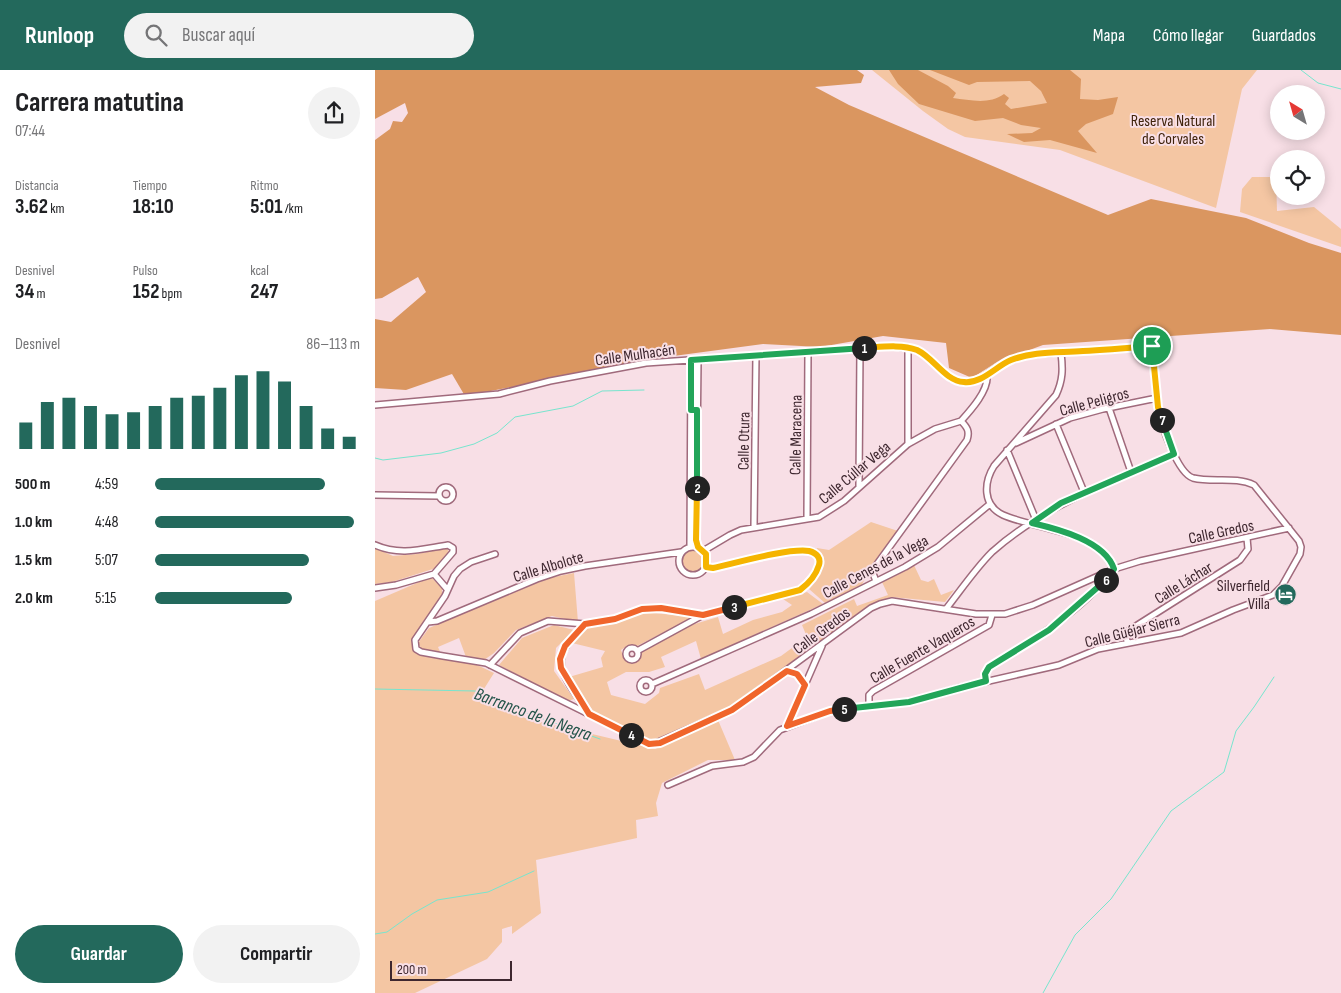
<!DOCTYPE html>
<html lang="es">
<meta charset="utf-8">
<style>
body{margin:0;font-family:"Sofia Sans Condensed",sans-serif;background:#f2f2f2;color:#202124;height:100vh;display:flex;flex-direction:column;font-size:19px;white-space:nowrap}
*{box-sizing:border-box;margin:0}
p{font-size:16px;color:#757577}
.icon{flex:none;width:28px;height:28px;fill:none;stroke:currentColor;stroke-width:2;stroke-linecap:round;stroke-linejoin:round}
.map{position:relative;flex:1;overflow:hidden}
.sheet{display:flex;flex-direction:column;background:#fff;width:375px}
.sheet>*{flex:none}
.needle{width:32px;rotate:323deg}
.buttons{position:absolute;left:895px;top:15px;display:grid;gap:10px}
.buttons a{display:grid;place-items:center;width:55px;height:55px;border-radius:50%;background:#fff;box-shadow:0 2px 12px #0003;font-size:25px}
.scale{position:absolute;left:15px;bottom:12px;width:122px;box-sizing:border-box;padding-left:5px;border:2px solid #3e272f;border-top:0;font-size:14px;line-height:18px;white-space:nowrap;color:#3e272f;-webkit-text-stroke:4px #f8dfe6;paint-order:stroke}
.pin{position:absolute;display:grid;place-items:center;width:42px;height:42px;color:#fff;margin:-21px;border:2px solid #fff;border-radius:50%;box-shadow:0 1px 5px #0007}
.km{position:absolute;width:25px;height:25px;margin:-12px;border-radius:50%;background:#222;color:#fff;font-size:14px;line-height:25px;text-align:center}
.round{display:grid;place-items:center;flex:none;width:52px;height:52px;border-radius:26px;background:#f2f2f2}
.head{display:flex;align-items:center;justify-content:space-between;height:85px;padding:0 15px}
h1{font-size:28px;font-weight:700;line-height:38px}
.figures{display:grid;grid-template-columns:repeat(3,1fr);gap:8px;height:85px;padding:5px 15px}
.figures div{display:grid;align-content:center}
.figures b{font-size:21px;font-weight:700}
.figures small{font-size:14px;font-weight:400}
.figures p{font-size:14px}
.chart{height:140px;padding:10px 15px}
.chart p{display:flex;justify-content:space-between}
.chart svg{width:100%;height:90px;margin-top:5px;stroke:#23695c;stroke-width:6}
.action{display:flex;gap:10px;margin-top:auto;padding:10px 15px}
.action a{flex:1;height:58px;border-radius:30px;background:#23695c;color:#fff;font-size:20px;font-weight:700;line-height:58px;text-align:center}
.action a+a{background:#f2f2f2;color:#202124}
ul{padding:0 15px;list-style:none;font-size:16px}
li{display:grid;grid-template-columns:80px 60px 1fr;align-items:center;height:38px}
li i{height:12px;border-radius:6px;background:#23695c}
header{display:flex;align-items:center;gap:30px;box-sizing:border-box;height:70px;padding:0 25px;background:#23695c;color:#fff}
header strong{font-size:24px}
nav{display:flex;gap:28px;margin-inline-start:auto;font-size:18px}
.search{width:350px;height:45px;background:#f2f2f2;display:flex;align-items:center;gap:12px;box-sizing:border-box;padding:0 18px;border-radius:28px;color:#757577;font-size:19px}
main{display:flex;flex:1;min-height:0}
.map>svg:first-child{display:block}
.green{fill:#f4c6a3}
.forest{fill:#da9660}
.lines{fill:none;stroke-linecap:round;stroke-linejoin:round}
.stream{stroke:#77e5ce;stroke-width:1}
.minor-casing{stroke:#a06a7c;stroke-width:8}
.minor{stroke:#fff;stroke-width:5}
.split-1-casing{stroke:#fff;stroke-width:10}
.split-2-casing{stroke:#fff;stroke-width:10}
.split-3-casing{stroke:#fff;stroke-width:10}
.split-4-casing{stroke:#fff;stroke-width:10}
.split-5-casing{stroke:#fff;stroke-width:10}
.split-6-casing{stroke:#fff;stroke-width:10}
.split-7-casing{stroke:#fff;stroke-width:10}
.split-8-casing{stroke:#fff;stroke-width:10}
.split-1{stroke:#f5b400;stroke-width:6}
.split-2{stroke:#22a559;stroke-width:6}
.split-3{stroke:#f5b400;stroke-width:6}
.split-4{stroke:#f0652b;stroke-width:6}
.split-5{stroke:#f0652b;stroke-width:6}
.split-6{stroke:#22a559;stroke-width:6}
.split-7{stroke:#22a559;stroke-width:6}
.split-8{stroke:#f5b400;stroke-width:6}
.labels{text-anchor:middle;stroke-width:4;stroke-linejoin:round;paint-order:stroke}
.park-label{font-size:16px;fill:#3f230b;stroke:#f8dfe6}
.street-label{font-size:16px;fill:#3e272f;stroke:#f8dfe6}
.poi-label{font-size:16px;fill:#3e272f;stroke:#f8dfe6;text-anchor:end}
.water-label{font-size:18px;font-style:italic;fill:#24544a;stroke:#f8dfe6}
</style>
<header>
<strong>Runloop</strong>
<div class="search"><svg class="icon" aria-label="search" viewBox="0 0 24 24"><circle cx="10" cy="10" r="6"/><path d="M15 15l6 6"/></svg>Buscar aquí</div>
<nav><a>Mapa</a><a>Cómo llegar</a><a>Guardados</a></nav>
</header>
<main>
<section class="sheet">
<div class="head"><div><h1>Carrera matutina</h1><p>07:44</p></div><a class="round"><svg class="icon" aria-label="share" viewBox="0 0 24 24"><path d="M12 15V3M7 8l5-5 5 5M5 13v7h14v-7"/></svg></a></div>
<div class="figures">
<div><p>Distancia</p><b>3.62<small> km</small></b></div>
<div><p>Tiempo</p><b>18:10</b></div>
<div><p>Ritmo</p><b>5:01<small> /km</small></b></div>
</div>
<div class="figures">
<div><p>Desnivel</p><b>34<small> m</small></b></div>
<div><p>Pulso</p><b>152<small> bpm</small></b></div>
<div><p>kcal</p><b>247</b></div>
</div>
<div class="chart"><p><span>Desnivel</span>86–113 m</p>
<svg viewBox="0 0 160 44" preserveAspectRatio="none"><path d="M5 44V31M15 44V21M25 44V19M35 44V23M45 44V27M55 44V26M65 44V23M75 44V19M85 44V18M95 44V14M105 44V8M115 44V6M125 44V11M135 44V23M145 44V34M155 44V38"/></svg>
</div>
<ul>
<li><b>500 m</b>4:59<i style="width:83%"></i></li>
<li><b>1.0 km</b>4:48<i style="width:97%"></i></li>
<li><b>1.5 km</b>5:07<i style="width:75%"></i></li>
<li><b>2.0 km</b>5:15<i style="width:67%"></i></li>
</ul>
<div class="action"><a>Guardar</a><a>Compartir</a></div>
</section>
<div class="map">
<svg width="966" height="923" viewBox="0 0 966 923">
<rect width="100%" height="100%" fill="#f8dfe6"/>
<path class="green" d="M497,0H882L867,19L841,138L685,80L590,67L573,59L548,41Z
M877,107H901L902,141L939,137L966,159V177L865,142L867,119Z
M496,452L523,461L494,502L486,516L450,533L434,519L441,509L447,488L440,481L442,478L454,480Z
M0,478L18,486L42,484L72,478L74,482L61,498L17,512L0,514Z
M306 491a12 12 0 1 1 24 0a12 12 0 1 1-24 0Z
M539,495L546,510L553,512L559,509L566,525L579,520L570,532L516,527L496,534L358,635L339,646L281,670L272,668L219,642L194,607L228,597L226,588L230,581L197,573L214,557L239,554L269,542L319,547L262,576H252L246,580L249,588L256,592L264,589L267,581L313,556L343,547L348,564L378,550L407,542L417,535L408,529L432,522L448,534L326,589L321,571L286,587L290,597L274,602H251L232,612L236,625L270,634L284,623L285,618L324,604L330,620L406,586L432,567L427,555L479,529L482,536L513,525L507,512Z
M199,503L203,552L177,546L141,560L119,583L109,590L91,587L84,568L63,577L66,584L47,580L43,573L54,558L174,508Z
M56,507L67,518V524L37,569L38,581L102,595L119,603L107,622L150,648L280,679L343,650L360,690H333L287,713L281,733L283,746L261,750L262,768L161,790L166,843L137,864V856L127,859V872L112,889L40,923H0V531Z
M179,555L199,560L181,578L179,601L199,629L193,631L124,595L147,568Z"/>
<path class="forest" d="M0,0H482L489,5L486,13L440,17L474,35L733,145L776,129L871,148L934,173L966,183V265L895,259L668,275L622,292L597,308L574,298L571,273L508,266L445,277L388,274L291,287L90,326L77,304L31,320L0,318V249L16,252L51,222L43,207L7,228L0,229V70L15,59L18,51L27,52L33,43L30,33L0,49Z
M514,0H543L573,16L581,23L578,28C595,30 614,35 629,24L634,28L630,34L636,39L672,33L666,21L655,11L602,12L594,15L555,0H695L706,9L705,29L723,30L743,27L738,44L711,54L703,61L722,83L675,70L649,72L632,64L657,63L666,58L646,55L628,48L600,51L544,34L523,14Z"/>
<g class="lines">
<path class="stream" d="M926,0L943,13L966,19
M0,388L8,390L66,383L99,374L122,363L140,347L198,336L227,321L269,320
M0,619L100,621L143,640L225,669
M0,864L12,862L37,844L62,830L113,822L159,801
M668,923L700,865L736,829L796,741L849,702L861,661L879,637L899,607"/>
<defs>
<path id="minor" d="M0,335L124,324L175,311L271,293L518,276L542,280L553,287L577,309L587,312H595L603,310L625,295L650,285L777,276C779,296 780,317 783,337C786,354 802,403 818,408C838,413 860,406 879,415L924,471L926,477L925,484L907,516L898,525L858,540L806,563L723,579L684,595L583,618L534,632L455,641L405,660L379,687L368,692L337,696L293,715
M734,338L756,402
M586,351C596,340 614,320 612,305
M681,354L709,422
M641,373L695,348L728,339L782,328
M533,374V278
M632,380L661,450
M484,416L485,278
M64 424a7 7 0 1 1 14 0a7 7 0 1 1-14 0Z
M0,425L64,426
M432,449L433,282
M379,457L381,285
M0,475C25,486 47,479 73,475L78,478V482L59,504L21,515L0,518
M304 491a14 14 0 1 1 28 0a14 14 0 1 1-28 0Z
M315,477L316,290
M323,477L321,470L323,290
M328,481L355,465L366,460L444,447L469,431L533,374L560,359L586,351
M120,484L96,492L85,499L79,506L70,526L40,570L41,579L46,582L68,586L111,593L270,672L279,674L357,640L496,538L505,534L517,531L601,544H630L658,535L739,499L765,491L914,458
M59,504L72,519
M501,511L497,501L592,370C595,361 592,357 586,351
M571,539C586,520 600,499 617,482C670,435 736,411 799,384
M53,552L62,551L162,509L186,501L210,496L306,482
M210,554C204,562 195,569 190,578C176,599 203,625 214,644
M752,572L751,564L753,561L865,490L873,479L872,468
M251 584a6 6 0 1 1 12 0a6 6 0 1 1-12 0Z
M262,581L328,545L425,520C433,514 441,505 444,495C446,488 442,482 434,481C413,478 361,493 337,498L331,497
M115,595L145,563L173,551L210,554L240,549L267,539L286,538L328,545
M412,601L422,604L429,615
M265 616a6 6 0 1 1 12 0a6 6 0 1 1-12 0Z
M611,611L610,604L614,597C657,571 708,540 739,499C726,461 659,459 628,445C607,435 609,412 619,396L681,325C688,310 688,299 686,283
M277,614L436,544L530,497L563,477L615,434
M494,636V625L498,621L614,555L617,545
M412,656L447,576"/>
</defs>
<use href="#minor" class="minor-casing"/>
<use href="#minor" class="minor"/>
</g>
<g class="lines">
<defs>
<path id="split-1" d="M489,278C506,277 526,274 542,280C559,288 570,311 589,312C607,314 621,296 636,290C659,281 684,283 708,281C731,280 754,278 777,276"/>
<path id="split-2" d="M322,418V340H316V290L489,278"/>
<path id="split-3" d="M322,418L321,470L323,477L331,484V497L338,498C361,493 413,478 434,481C442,483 446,488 444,495C441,505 433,514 425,520L359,537"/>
<path id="split-4" d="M256,665L214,644L186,598L185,589L190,576L210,554L240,549L267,539L286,538L328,545L359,537"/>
<path id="split-5" d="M256,665L274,674L285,673L357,640L412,601L422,604L430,615L412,656L455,641L469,639"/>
<path id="split-6" d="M469,639L534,632L611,611L610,604L614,597L674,560L731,510"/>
<path id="split-7" d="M731,510L739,499C730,471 683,459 657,453L686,433L799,384L787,350"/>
<path id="split-8" d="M777,276L783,337L787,350"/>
</defs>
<use href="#split-1" class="split-1-casing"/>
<use href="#split-2" class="split-2-casing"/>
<use href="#split-3" class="split-3-casing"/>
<use href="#split-4" class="split-4-casing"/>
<use href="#split-5" class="split-5-casing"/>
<use href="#split-6" class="split-6-casing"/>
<use href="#split-7" class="split-7-casing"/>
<use href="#split-8" class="split-8-casing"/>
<use href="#split-1" class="split-1"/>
<use href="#split-2" class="split-2"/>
<use href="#split-3" class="split-3"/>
<use href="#split-4" class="split-4"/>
<use href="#split-5" class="split-5"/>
<use href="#split-6" class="split-6"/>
<use href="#split-7" class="split-7"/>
<use href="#split-8" class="split-8"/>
</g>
<defs>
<symbol id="hotel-disc" viewBox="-11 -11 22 22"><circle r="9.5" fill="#23695c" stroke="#f8dfe6"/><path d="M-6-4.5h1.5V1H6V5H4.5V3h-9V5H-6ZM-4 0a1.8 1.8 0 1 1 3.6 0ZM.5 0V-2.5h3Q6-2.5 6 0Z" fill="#fff"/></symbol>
</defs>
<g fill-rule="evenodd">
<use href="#hotel-disc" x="898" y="512" width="25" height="25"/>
</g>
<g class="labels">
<g class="park-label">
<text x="798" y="56">Reserva Natural<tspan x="798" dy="18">de Corvales</tspan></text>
</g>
<g class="street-label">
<text transform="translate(260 284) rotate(-8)" y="6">Calle Mulhacén</text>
<text transform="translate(719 331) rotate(-15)" y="6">Calle Peligros</text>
<text transform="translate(420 365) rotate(-89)" y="6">Calle Maracena</text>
<text transform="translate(368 371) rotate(-89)" y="6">Calle Otura</text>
<text transform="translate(479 402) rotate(-40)" y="6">Calle Cúllar Vega</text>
<text transform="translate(846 461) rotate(-12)" y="6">Calle Gredos</text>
<text transform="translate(173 496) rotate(-17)" y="6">Calle Albolote</text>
<text transform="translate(500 496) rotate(-28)" y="6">Calle Cenes de la Vega</text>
<text transform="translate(808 512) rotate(-32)" y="6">Calle Láchar</text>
<text transform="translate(446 560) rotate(-37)" y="6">Calle Gredos</text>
<text transform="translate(757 560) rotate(-14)" y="6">Calle Güéjar Sierra</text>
<text transform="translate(547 579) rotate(-30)" y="6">Calle Fuente Vaqueros</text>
</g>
<g class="poi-label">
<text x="895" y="521">Silverfield<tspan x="895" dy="18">Villa</tspan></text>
</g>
<g class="water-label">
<text transform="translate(158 644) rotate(20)" y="6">Barranco de la Negra</text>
</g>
</g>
</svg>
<div class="buttons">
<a><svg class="needle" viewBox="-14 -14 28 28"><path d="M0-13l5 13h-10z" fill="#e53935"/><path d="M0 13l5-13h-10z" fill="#757577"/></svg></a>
<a><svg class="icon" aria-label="locate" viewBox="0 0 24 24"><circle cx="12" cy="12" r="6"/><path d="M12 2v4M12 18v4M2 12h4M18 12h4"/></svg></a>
</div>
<div class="scale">200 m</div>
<div class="pin" style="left:777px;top:276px;background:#1e9e55"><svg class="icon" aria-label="arrive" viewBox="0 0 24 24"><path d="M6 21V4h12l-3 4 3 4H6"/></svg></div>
<b class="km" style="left:489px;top:278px">1</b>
<b class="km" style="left:322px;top:418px">2</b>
<b class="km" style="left:359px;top:537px">3</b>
<b class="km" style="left:256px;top:665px">4</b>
<b class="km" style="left:469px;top:639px">5</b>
<b class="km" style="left:731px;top:510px">6</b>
<b class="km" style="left:787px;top:350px">7</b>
</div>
</main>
